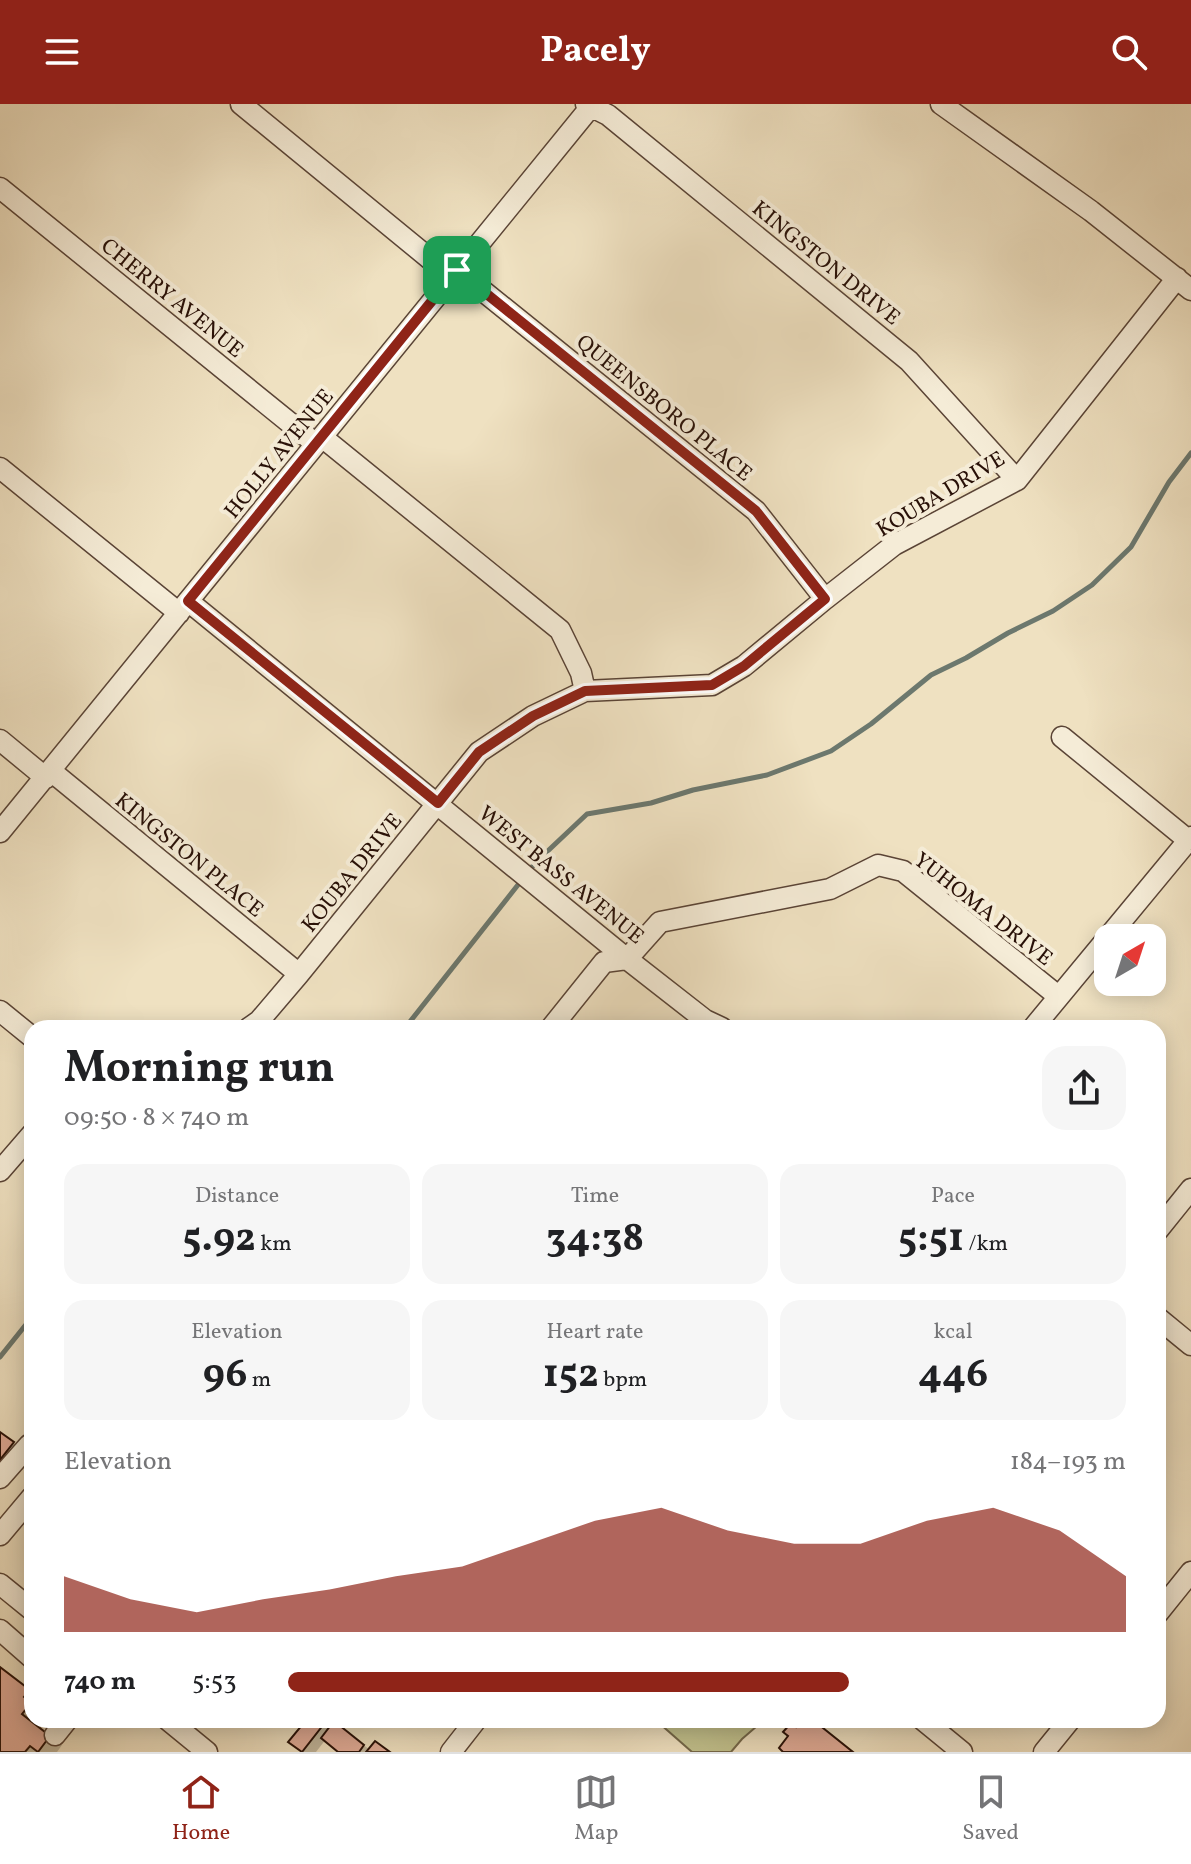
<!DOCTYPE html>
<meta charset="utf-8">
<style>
body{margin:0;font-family:Vollkorn,serif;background:#f6f6f6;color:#202124;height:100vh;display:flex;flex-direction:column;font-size:30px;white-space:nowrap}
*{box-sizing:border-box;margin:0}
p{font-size:26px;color:#757577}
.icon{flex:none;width:44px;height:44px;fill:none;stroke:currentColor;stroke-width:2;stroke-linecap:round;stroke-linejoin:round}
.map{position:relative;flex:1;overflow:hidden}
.drawer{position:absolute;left:24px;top:916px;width:1142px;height:708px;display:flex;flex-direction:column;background:#fff;border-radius:24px;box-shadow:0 4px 20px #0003}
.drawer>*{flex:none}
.needle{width:52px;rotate:39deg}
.controls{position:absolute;left:1094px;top:820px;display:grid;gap:16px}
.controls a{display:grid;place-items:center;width:72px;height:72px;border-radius:16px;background:#fff;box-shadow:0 4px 20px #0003;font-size:40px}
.pin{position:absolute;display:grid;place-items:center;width:68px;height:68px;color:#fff;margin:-34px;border-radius:16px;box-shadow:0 4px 12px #0006}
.round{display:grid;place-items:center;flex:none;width:84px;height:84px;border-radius:24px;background:#f6f6f6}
.headline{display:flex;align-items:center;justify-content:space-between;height:136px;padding:0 40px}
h1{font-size:44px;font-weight:700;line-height:60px}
.metrics{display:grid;grid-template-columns:repeat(3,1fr);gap:12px;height:136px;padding:8px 40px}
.metrics div{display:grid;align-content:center;border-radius:20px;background:#f6f6f6;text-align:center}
.metrics b{font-size:40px;font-weight:700}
.metrics small{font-size:22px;font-weight:400}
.metrics p{font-size:22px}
.chart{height:224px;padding:16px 40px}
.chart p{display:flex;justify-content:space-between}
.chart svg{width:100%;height:144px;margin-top:8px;fill:#8f2418;opacity:.7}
ul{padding:0 40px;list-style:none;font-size:26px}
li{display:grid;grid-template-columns:128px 96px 1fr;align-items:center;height:60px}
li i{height:20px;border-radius:10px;background:#8f2418}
header{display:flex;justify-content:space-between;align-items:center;height:104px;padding:0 40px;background:#8f2418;color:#fff;font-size:36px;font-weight:700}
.dock{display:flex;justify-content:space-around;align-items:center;height:112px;border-top:2px solid #e0e0e0;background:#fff;font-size:22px;color:#757577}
.dock a{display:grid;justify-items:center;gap:4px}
.dock .selected{color:#8f2418}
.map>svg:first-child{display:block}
.park{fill:#c1c18d;stroke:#74684a;stroke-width:2}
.shadow{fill:#0003}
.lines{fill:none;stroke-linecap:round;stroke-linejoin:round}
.stream{stroke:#6c786e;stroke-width:5}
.building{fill:#e0ab97;stroke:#281007;stroke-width:2}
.minor-casing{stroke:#5a4436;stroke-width:23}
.minor{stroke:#f5ecd7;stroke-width:20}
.route-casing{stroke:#fff;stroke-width:16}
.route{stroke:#8f2418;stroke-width:10}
.labels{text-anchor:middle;stroke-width:8;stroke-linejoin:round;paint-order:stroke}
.street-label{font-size:22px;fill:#281007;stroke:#f5ecd7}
</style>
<header><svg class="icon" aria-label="menu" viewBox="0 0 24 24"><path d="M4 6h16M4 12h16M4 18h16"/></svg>Pacely<svg class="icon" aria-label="search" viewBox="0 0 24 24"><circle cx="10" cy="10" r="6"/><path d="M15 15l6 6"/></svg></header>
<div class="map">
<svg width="1191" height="1648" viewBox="0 0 1191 1648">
<rect width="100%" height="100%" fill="#efe1c1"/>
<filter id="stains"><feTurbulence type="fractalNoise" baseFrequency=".0025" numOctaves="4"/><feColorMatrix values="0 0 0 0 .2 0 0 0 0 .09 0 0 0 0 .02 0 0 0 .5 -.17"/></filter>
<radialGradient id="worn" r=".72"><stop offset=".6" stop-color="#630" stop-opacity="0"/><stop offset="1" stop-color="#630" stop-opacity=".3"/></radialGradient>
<path class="park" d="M659,1616H764L742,1635L731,1648H692L659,1619Z"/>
<path class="shadow" d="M0,1328L22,1345L0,1374Z
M0,1562L32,1587V1616H37L35,1619L62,1641L57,1648H0Z
M266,1616H286L279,1624Z
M301,1616H331L370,1646L390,1648H340L326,1635L316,1648H304L291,1638L305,1619Z
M804,1616H812L820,1621L854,1648H786L797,1625Z"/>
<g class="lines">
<path class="stream" d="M527,770L535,759L587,710L651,699L693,686L767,671L831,647L871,620L931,571L966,554L1008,529L1053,507L1092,481L1131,443L1169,378L1191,349
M405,924L521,777
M0,1253L32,1213"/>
</g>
<path class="building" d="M0,1328L14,1338L0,1356Z
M0,1563L30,1586L24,1593L31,1599L22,1610L50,1632L38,1648L30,1642L25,1648H0Z
M298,1616H327L302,1648L288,1638L303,1620Z
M801,1616H813L853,1648H783L779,1644L788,1632L783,1628L791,1619L796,1623Z
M334,1617L364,1641L359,1648H338L321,1634Z
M375,1637L390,1648H366Z"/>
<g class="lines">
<defs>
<path id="minor" d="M241,0L452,173
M586,0L608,11L909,257L1017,376
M941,0L1091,107L1191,186
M0,84L316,340
M457,166L756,407L825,495
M322,333L560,526L581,569L585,587
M0,364L179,509
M188,497L627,855L705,916L722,924
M1062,633L1188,736
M0,636L46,674
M51,667L299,870
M0,728L593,0
M0,907L32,933
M249,924L259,917L299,870L479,648L533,612L585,587L712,581L744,562L825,495L894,441L1017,376L1177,174
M551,924L604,858L627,855L660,818L830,785L878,761L903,767L1058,892
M1033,924L1191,733
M0,1067L32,1030
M1158,1126L1191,1085
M1158,1214L1191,1241
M0,1374L29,1341
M0,1431L32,1393
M0,1480L32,1506
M1158,1509L1191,1468
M0,1526L32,1554
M168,1616L207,1648
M923,1616L962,1648
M55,1631L67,1616
M451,1648L476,1616
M1044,1648L1070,1616"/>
</defs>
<use href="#minor" class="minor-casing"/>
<use href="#minor" class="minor"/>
</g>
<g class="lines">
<defs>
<path id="route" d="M457,166L756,407L825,495L744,562L712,581L585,587L533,612L479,648L438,699L188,497Z"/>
</defs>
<use href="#route" class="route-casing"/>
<use href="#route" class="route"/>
</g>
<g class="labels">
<g class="street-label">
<text transform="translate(827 158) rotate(39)" y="8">KINGSTON DRIVE</text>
<text transform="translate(173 193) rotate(39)" y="8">CHERRY AVENUE</text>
<text transform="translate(665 303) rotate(39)" y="8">QUEENSBORO PLACE</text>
<text transform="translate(278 349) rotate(-51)" y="8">HOLLY AVENUE</text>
<text transform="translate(940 389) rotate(-31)" y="8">KOUBA DRIVE</text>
<text transform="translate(190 750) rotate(39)" y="8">KINGSTON PLACE</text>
<text transform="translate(351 768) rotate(-51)" y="8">KOUBA DRIVE</text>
<text transform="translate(562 770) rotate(39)" y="8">WEST BASS AVENUE</text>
<text transform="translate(984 804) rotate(38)" y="8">YUHOMA DRIVE</text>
</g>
</g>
<rect width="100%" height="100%" filter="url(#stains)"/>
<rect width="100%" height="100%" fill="url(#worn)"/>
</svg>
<div class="controls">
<a><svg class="needle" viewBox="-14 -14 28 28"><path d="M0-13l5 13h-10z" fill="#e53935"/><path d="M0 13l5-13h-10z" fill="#757577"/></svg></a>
</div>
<div class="pin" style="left:457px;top:166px;background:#1e9e55"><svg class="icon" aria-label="arrive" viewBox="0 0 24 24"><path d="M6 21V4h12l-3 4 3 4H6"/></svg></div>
<section class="drawer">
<div class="headline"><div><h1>Morning run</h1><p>09:50 · 8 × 740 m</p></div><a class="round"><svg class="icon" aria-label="share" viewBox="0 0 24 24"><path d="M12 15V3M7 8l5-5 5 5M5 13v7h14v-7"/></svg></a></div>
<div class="metrics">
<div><p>Distance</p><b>5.92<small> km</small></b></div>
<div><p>Time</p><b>34:38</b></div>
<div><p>Pace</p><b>5:51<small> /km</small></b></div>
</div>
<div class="metrics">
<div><p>Elevation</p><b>96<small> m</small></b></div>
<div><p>Heart rate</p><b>152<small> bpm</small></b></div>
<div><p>kcal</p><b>446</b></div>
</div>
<div class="chart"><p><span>Elevation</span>184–193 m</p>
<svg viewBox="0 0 160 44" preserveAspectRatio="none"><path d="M0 44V27L10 34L20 38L30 34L40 31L50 27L60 24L70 17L80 10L90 6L100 13L110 17L120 17L130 10L140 6L150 13L160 27V44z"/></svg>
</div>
<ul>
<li><b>740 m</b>5:53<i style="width:67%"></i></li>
</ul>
</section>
</div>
<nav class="dock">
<a class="selected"><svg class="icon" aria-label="home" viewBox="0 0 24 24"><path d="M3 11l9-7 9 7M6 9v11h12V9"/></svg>Home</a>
<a><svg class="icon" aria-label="map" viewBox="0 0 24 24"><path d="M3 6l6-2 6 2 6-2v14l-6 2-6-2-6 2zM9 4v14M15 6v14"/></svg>Map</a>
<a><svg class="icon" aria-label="saved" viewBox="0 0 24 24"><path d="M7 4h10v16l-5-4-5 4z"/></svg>Saved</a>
</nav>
